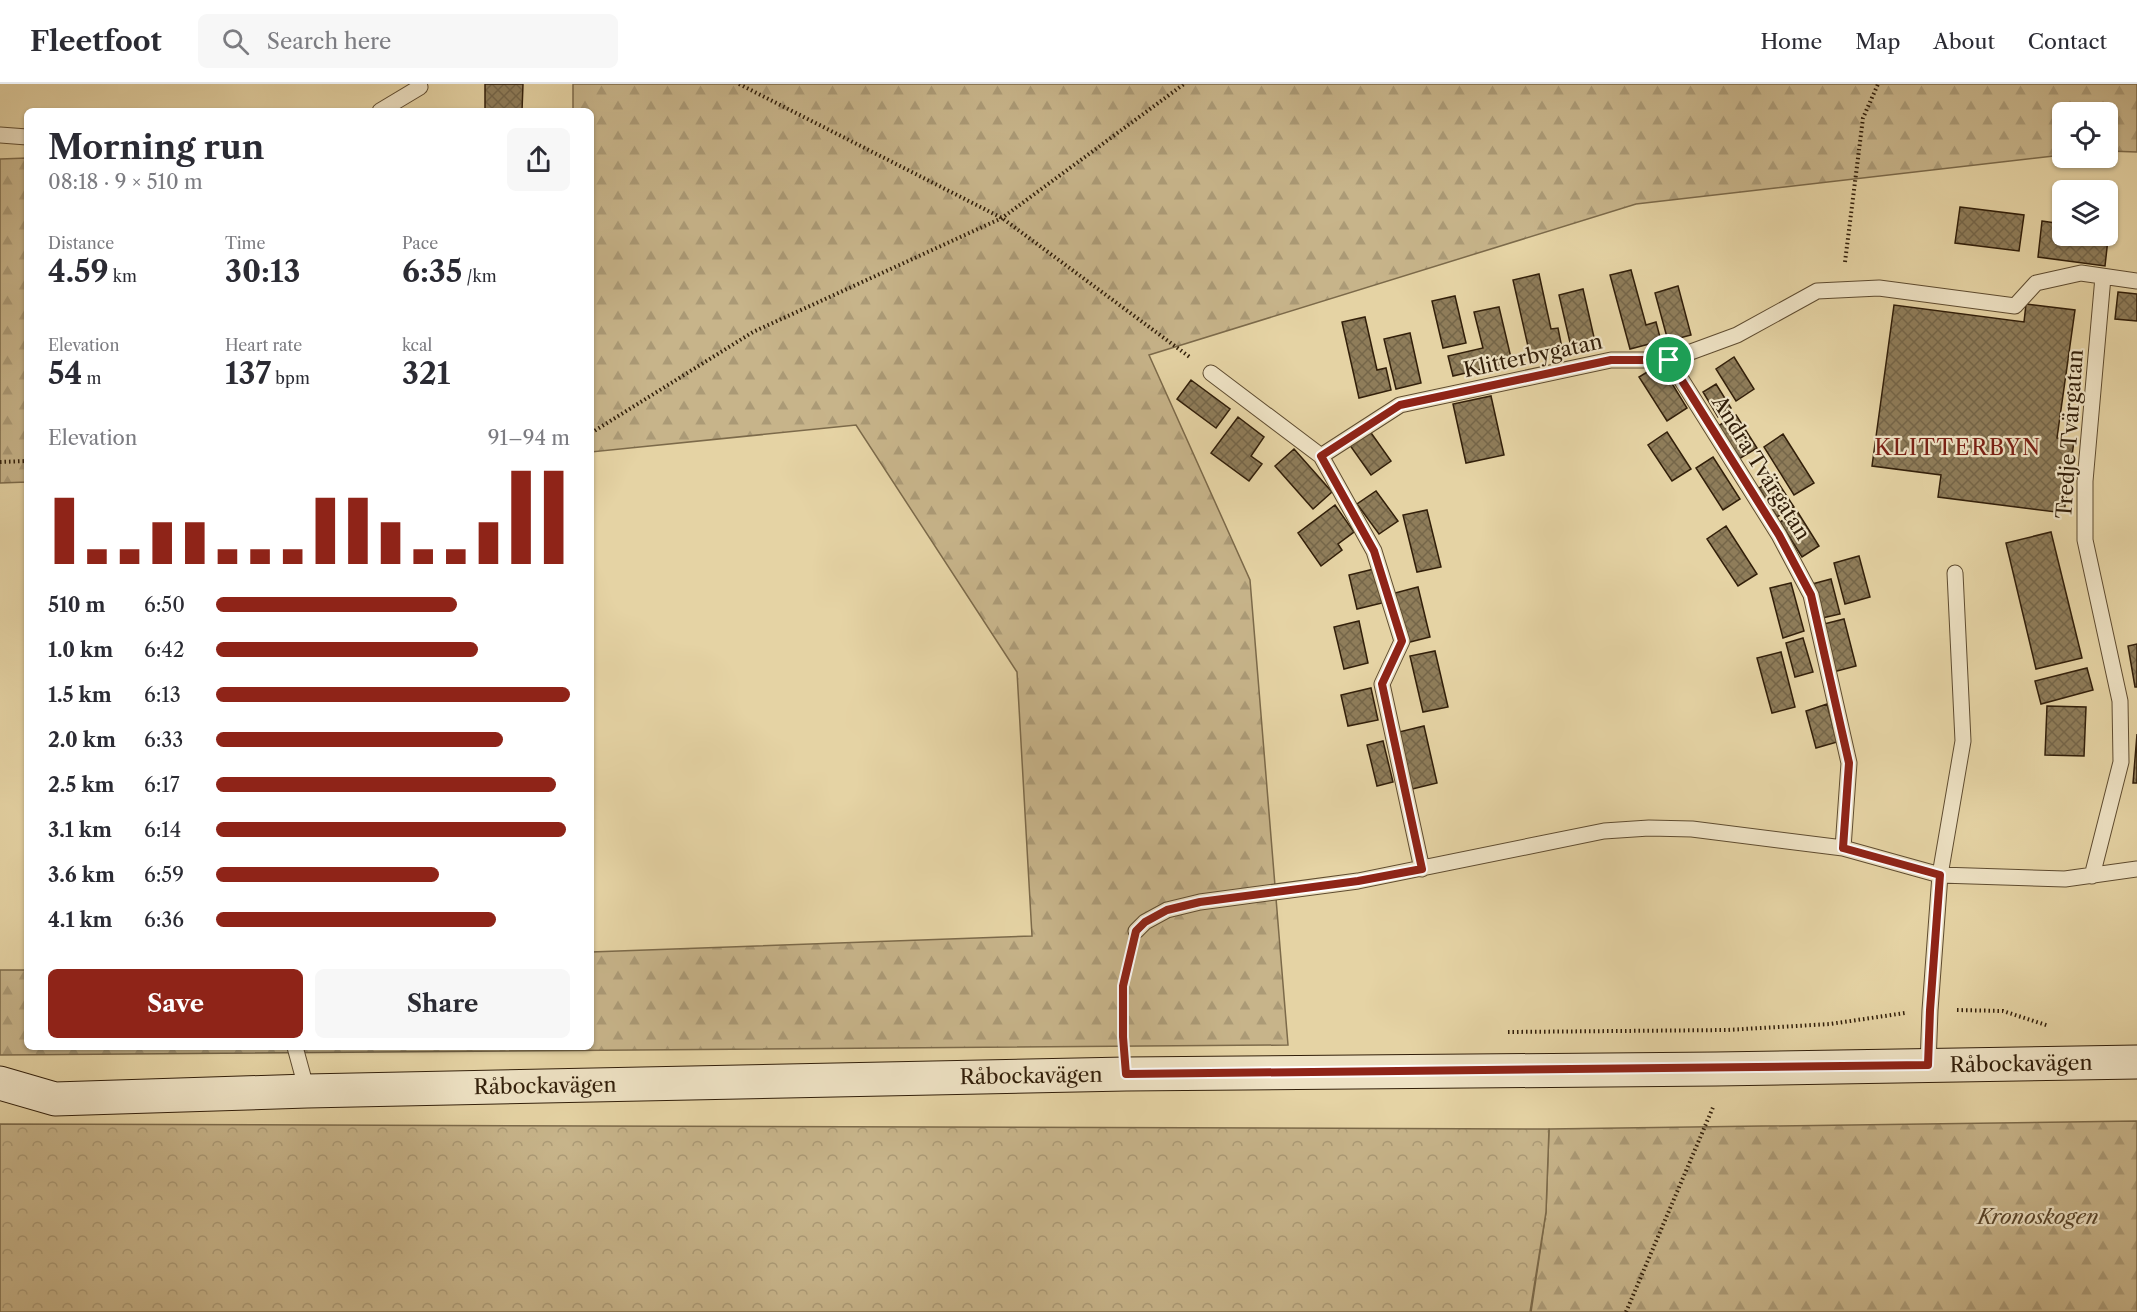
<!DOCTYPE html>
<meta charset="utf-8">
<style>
body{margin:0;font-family:"Libre Caslon Text",serif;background:#f7f7f7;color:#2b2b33;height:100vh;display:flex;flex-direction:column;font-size:22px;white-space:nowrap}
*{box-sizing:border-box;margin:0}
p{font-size:20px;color:#7c7c81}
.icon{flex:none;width:33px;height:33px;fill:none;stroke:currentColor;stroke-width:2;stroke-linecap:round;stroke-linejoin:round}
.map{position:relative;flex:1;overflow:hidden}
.panel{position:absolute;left:24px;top:24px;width:570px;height:942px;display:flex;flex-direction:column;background:#fff;border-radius:9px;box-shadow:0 2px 4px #0004}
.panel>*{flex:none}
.buttons{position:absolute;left:2052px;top:18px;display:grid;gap:12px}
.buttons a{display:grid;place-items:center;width:66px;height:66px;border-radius:9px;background:#fff;box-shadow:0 2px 4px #0004;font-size:30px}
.pin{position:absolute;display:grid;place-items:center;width:51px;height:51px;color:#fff;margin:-26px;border:3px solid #fff;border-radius:50%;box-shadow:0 2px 6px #0007}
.round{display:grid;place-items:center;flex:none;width:63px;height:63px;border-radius:9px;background:#f7f7f7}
.head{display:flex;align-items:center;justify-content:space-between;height:102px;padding:0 24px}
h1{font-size:33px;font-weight:800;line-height:45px}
.figures{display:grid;grid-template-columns:repeat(3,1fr);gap:9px;height:102px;padding:6px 24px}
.figures div{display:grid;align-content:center}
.figures b{font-size:30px;font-weight:800}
.figures small{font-size:16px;font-weight:400}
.figures p{font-size:16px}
.chart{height:168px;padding:12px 24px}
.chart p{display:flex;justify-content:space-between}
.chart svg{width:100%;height:108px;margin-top:6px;stroke:#8f2418;stroke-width:6}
.cta{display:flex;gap:12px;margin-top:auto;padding:12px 24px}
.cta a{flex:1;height:69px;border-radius:9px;background:#8f2418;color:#fff;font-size:24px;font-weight:800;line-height:69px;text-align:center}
.cta a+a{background:#f7f7f7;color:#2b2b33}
ul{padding:0 24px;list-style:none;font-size:20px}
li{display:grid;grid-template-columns:96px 72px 1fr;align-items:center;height:45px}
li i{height:15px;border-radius:8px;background:#8f2418}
header{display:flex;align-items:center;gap:36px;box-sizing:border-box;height:84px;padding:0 30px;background:#fff;border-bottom:2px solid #e1e1e2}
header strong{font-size:28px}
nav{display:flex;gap:33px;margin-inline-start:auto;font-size:21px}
.search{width:420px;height:54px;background:#f7f7f7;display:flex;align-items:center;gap:15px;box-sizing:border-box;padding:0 21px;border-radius:9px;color:#7c7c81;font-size:22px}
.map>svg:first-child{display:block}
.forest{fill:url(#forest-firs);stroke:#7c6a4a;stroke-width:1.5}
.park{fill:url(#park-crowns);stroke:#7c6a4a;stroke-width:1.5}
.building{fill:url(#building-cross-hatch);stroke:#321f0a;stroke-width:1.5}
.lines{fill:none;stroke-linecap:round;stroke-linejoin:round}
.lane-casing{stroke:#5f4c30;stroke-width:17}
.secondary-casing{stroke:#321f0a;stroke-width:35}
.path{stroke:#321f0a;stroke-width:4;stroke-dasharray:1.5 3;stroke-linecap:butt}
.lane{stroke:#eee2c4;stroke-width:15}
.secondary{stroke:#eee2c4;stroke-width:33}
.route-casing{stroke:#fff;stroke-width:12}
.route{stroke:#8f2418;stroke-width:8}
.labels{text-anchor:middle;stroke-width:4.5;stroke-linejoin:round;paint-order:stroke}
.street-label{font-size:21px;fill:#321f0a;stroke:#eee2c4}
.park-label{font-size:21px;font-style:italic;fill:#57442a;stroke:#eee2c4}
.neighbourhood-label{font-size:22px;letter-spacing:1.5px;fill:#7a1f14;stroke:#eee2c4}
</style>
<header>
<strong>Fleetfoot</strong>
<div class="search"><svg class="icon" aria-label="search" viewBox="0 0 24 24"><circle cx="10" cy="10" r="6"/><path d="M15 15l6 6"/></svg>Search here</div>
<nav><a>Home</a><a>Map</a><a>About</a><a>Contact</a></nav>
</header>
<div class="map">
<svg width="2137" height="1228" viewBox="0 0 2137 1228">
<defs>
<pattern id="forest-firs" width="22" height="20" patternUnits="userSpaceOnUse" patternTransform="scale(1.5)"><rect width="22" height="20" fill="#c7b48a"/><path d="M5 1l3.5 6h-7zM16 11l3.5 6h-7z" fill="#ab9a76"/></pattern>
<pattern id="park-crowns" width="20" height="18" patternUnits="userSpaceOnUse" patternTransform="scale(1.5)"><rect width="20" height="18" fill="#c7b48a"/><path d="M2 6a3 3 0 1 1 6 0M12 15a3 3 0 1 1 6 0" fill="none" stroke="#ab9a76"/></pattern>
<pattern id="building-cross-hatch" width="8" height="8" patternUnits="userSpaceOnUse" patternTransform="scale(1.5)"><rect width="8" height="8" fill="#8f7d5a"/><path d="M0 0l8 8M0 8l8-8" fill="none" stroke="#756649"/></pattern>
</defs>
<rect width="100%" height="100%" fill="#e5d3a4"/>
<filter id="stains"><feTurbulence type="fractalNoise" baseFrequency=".00333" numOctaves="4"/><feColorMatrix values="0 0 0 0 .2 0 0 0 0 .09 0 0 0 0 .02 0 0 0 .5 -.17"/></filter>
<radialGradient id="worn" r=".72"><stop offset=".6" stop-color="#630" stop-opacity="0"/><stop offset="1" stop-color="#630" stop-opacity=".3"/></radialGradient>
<path class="forest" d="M573,0H2137V68L2108,67V28H2062V71L1636,120L1149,271L1250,496L1288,961L0,971V886H27V963H591V868L1032,852L1017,588L856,341L591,368V27H573Z
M27,74V398L0,399V75Z
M2137,1037V1228H1531L1546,1128L1549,1045Z"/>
<path class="park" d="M0,1040L1549,1045L1546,1128L1530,1228H0Z"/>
<path class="building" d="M485,0H523L522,27H485Z
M1960,123L2024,131L2019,167L1955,159Z
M2042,137L2062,140V152H2108V146H2109L2105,182L2038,173Z
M1631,186L1646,241L1656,238L1661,257L1630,265L1610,191Z
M1539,190L1551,245L1558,244L1562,264L1530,271L1513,196Z
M1678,202L1691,251L1668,257L1655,209Z
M1583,205L1596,262L1572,267L1559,211Z
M2118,208L2137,210V237L2115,235Z
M1455,212L1466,259L1443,264L1432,217Z
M2026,220L2075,226L2057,354L2074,357L2064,429L1938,413L1941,391L1872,382L1894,221L2024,238Z
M1499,223L1512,278L1453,292L1448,272L1483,264L1474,228Z
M1365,233L1377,286L1386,284L1391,306L1359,314L1342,238Z
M1410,249L1421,299L1396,305L1384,255Z
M1734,273L1754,305L1736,317L1716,285Z
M1660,280L1687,324L1667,337L1639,293Z
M1191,296L1230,325L1216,344L1177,315Z
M1716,300L1731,324L1718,333L1703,308Z
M1491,312L1504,371L1466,379L1453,320Z
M1736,331L1757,364L1739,375L1718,342Z
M1238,333L1264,353L1251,372L1262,380L1249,397L1211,369Z
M1369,346L1391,377L1371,391L1349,360Z
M1667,348L1691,385L1672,397L1648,361Z
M1783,350L1814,399L1794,411L1764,363Z
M1294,365L1332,408L1313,425L1275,382Z
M1713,373L1740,415L1723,426L1696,384Z
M1775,394L1794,423L1777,433L1759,404Z
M1376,407L1398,437L1379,450L1357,420Z
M1335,421L1354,448L1338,460L1342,466L1321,482L1298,449Z
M1427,426L1441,483L1417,488L1403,431Z
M1797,427L1819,462L1802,473L1780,438Z
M1726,442L1757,490L1738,502L1707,455Z
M2051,448L2082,574L2036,585L2006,459Z
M1859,472L1870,513L1845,520L1834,479Z
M1374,485L1382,519L1357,525L1349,491Z
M1831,495L1840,530L1822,534L1812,500Z
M1791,499L1804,547L1783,554L1770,504Z
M1418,503L1430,553L1406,559L1395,509Z
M1844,535L1856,582L1833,588L1820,541Z
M1359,537L1368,579L1344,585L1334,543Z
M1803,554L1813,588L1795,593L1786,559Z
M2137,560V603H2135L2128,562Z
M1435,567L1448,623L1423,628L1410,572Z
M1781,568L1795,623L1772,629L1757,574Z
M2087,584L2093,606L2041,620L2035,597Z
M1371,604L1378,636L1348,642L1341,611Z
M1827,620L1837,658L1816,664L1806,627Z
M2047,622L2086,623L2084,672L2045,671Z
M1424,642L1437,699L1412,705L1399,648Z
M2137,650V699H2133Z
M1383,657L1393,698L1377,702L1367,661Z"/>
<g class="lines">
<defs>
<path id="lane" d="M380,27L420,3
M0,51L27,53
M1669,276L1779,451L1811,511L1849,679L1843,764
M1211,289L1321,372L1374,467L1402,557L1382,600L1422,785
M1321,372L1400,321L1611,276H1669L1737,251L1817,207L1879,204L2015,222L2036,199L2081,189L2137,197
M1955,489L1963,657L1940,791L2065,795L2137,785
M2092,792L2121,678L2120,617L2085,456V397L2103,193
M1136,847L1145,838L1167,826L1200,818L1358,797L1604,747L1649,744L1692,745L1843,764L1940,791L1930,926L1928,981
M295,963L307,1007"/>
<path id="secondary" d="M0,999L55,1015L307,1007L1126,990L1716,985L2137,978"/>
</defs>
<use href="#lane" class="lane-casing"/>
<use href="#secondary" class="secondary-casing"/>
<path class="path" d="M739,0L1002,134L1191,274
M1845,178L1863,34L1878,0
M591,349L753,248L1002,134L1184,0
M0,378L27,377
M1957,926L2003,927L2049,942
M1508,948L1727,946L1830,940L1905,929
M1124,956L1123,902L1130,871
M1626,1228L1714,1021"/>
<use href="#lane" class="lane"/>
<use href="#secondary" class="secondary"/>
</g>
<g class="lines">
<defs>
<path id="route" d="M1611,276H1669L1779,451L1811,511L1849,679L1843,764L1940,791L1930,926L1928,981L1126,990L1123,953V902L1136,847L1145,838L1167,826L1200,818L1358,797L1422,785L1382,600L1402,557L1374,467L1321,372L1400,321Z"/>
</defs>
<use href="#route" class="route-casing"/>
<use href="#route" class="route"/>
</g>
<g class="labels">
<g class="street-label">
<text transform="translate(1533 272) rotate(-12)" y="7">Klitterbygatan</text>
<text transform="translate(2070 350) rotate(-86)" y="7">Tredje Tvärgatan</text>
<text transform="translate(1761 384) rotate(58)" y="7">Andra Tvärgatan</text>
<text transform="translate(2021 980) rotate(-1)" y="7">Råbockavägen</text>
<text transform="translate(1031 992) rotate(-1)" y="7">Råbockavägen</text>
<text transform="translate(545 1002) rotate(-1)" y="7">Råbockavägen</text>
</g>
<g class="park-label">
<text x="2038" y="1140">Kronoskogen</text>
</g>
<g class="neighbourhood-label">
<text x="1958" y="371">KLITTERBYN</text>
</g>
</g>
<rect width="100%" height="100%" filter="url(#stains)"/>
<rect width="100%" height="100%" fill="url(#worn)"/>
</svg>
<div class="buttons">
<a><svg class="icon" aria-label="locate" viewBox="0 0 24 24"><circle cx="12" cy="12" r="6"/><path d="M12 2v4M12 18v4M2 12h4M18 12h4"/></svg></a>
<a><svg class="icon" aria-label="layers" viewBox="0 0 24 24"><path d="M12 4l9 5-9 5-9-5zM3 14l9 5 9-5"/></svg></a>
</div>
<div class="pin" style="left:1669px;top:276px;background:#1e9e55"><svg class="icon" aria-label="arrive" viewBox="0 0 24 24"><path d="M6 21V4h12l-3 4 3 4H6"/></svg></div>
<section class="panel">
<div class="head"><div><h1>Morning run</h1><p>08:18 · 9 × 510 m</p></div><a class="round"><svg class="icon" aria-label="share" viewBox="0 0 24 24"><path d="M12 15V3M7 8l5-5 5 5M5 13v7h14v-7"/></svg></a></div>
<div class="figures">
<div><p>Distance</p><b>4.59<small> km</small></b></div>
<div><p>Time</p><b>30:13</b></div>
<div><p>Pace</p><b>6:35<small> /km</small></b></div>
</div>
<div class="figures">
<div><p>Elevation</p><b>54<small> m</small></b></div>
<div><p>Heart rate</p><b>137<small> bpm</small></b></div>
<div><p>kcal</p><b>321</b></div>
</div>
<div class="chart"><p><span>Elevation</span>91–94 m</p>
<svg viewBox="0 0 160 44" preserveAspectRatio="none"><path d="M5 44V17M15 44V38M25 44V38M35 44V27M45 44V27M55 44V38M65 44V38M75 44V38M85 44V17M95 44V17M105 44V27M115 44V38M125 44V38M135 44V27M145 44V6M155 44V6"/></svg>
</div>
<ul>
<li><b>510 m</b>6:50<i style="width:68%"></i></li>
<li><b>1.0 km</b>6:42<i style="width:74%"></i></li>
<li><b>1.5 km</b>6:13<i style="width:100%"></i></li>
<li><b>2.0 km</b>6:33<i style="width:81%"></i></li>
<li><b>2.5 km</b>6:17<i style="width:96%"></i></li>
<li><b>3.1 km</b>6:14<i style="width:99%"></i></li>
<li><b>3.6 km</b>6:59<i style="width:63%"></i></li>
<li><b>4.1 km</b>6:36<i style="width:79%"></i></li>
</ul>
<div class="cta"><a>Save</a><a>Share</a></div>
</section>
</div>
